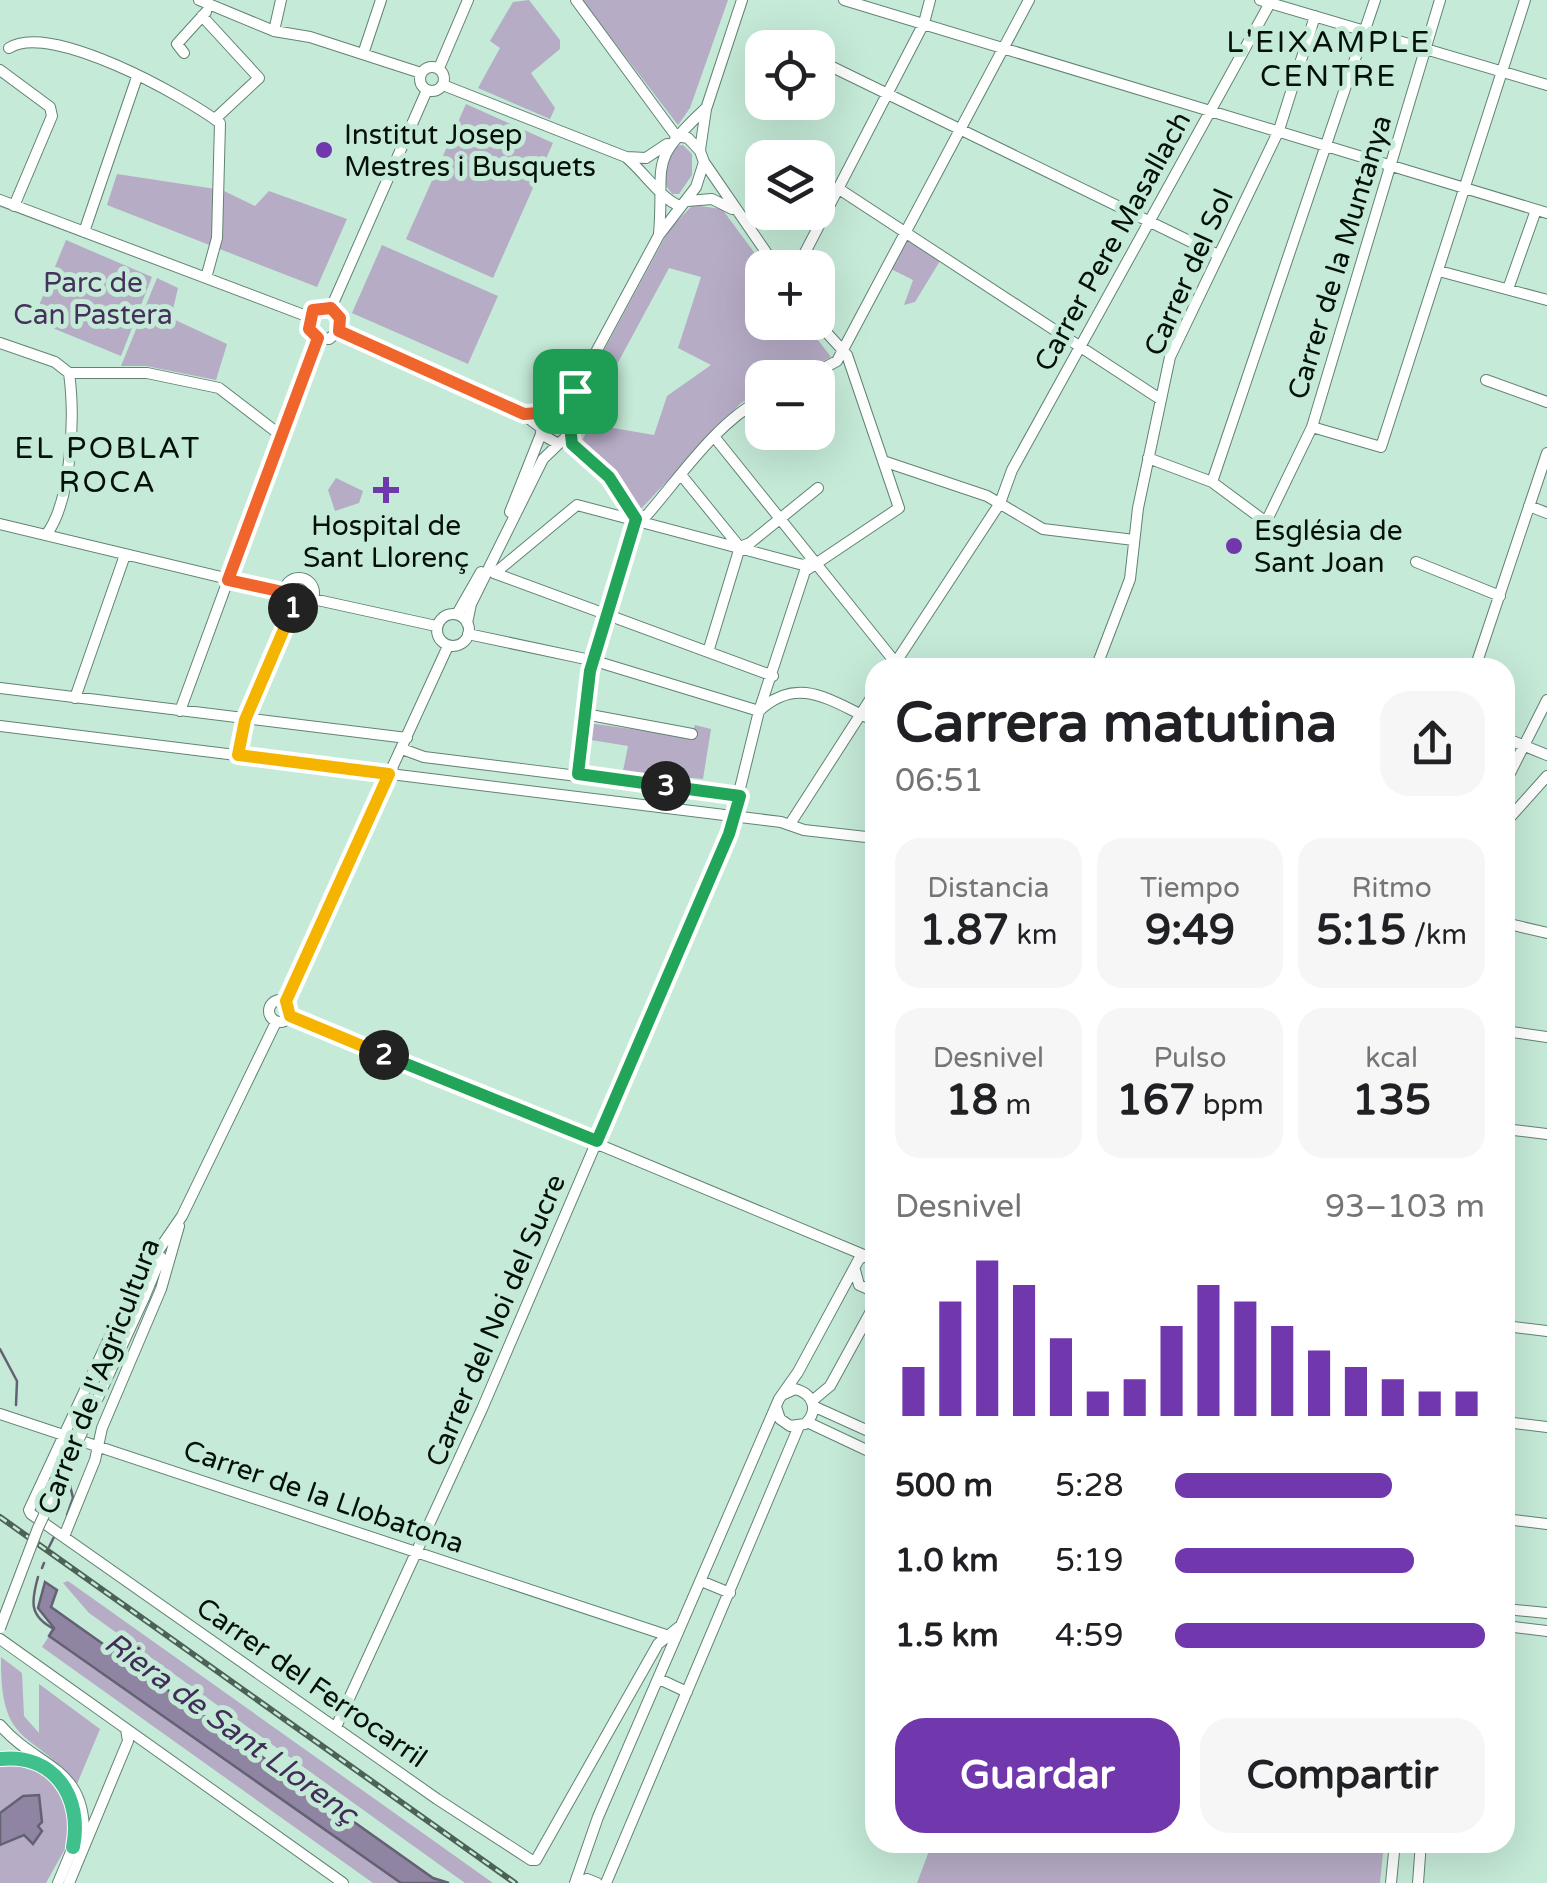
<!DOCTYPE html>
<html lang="es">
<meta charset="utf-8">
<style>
body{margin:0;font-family:"Varela Round",sans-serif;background:#f6f6f6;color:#202124;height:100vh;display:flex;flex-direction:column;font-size:38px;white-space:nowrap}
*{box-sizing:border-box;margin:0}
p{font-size:32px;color:#757577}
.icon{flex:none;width:55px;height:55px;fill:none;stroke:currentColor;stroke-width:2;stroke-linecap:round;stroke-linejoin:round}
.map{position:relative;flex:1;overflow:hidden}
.side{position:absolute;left:865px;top:658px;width:650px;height:1195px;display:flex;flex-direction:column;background:#fff;border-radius:30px;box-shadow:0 10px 40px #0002}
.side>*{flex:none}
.controls{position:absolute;left:745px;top:30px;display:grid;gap:20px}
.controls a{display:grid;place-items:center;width:90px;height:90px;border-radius:20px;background:#fff;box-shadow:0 10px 40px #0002;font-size:50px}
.pin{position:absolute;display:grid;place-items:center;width:85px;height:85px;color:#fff;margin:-42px;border-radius:20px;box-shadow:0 5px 15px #0006}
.km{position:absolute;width:50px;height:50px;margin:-25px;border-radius:50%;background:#222;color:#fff;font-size:28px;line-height:50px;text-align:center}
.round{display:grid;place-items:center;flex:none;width:105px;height:105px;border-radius:30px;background:#f6f6f6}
.overview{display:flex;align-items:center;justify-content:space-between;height:170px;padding:0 30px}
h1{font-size:55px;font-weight:700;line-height:75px}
.figures{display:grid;grid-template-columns:repeat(3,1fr);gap:15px;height:170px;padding:10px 30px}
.figures div{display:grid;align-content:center;border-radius:25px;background:#f6f6f6;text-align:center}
.figures b{font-size:42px;font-weight:700}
.figures small{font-size:28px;font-weight:400}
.figures p{font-size:28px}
.chart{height:280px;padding:20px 30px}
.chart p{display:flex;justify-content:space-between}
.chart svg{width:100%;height:180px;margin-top:10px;stroke:#7137ad;stroke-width:6}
.cta{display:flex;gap:20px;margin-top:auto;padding:20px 30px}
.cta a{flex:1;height:115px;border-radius:30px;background:#7137ad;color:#fff;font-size:40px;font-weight:700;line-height:115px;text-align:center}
.cta a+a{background:#f6f6f6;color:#202124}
ul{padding:0 30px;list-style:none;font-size:32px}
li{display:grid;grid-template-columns:160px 120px 1fr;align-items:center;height:75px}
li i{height:25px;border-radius:12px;background:#7137ad}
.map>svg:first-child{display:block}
.green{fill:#b6acc6}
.water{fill:#8f84a1;stroke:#656174;stroke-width:2.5}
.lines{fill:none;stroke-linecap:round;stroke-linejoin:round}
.stream{stroke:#656174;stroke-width:2.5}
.minor-casing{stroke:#628373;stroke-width:12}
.highway-casing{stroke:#fff;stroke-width:16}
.minor{stroke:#fff;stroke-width:10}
.highway{stroke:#40c08d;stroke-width:14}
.rail-casing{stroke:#4d6257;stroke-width:6}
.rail{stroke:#c5ead7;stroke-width:2.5;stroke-dasharray:8;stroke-linecap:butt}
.minor-bridge-casing{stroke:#628373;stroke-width:12;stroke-linecap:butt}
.minor-bridge{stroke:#fff;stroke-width:10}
.split-1-casing{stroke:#fff;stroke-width:20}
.split-2-casing{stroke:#fff;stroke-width:20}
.split-3-casing{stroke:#fff;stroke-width:20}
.split-4-casing{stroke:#fff;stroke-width:20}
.split-1{stroke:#f0652b;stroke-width:12}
.split-2{stroke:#f5b400;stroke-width:12}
.split-3{stroke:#22a559;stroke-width:12}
.split-4{stroke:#22a559;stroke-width:12}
.poi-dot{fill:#7137ad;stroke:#c5ead7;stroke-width:4}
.labels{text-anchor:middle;stroke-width:10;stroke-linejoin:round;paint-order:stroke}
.poi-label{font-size:28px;fill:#04100a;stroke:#c5ead7;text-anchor:start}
.street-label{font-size:28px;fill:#04100a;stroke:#c5ead7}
.park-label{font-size:28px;fill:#44325c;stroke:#c5ead7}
.neighbourhood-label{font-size:30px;letter-spacing:2.5px;fill:#04100a;stroke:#c5ead7}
.water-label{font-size:30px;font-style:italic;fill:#402e58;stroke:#c5ead7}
</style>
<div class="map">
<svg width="1547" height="1883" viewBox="0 0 1547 1883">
<rect width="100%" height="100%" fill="#c5ead7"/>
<path class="green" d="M529,0L560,40V49L531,73L555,108L550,119L478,88L500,48L490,41L513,2Z
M582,0H728L690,108L678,125Z
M466,104L553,143L493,278L406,239Z
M683,145L692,154V175L679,194H672L665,184L668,159L676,146Z
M117,174L222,190L255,206L269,191L347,219L317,287L107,205Z
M693,205L722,209L765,267L762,322L805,323L831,357L791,377L762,378V392L741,403L637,513L582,441L590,424L654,435L667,396L711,365L678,348L701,277L669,268L587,420L575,413L583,389L670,228Z
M906,239L940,261L915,302L904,305L913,280L891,269Z
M66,240L152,277L121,356L33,320Z
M382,245L498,296L468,364L352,313Z
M157,278L178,288L171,318L227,344L216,380L146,366H121Z
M336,478L363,491L359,503L335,511L328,490Z
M588,723L691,737L695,725L711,729L703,779L623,771L628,746L585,739Z
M68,1581L493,1883H465L89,1613L63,1583Z
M49,1636L401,1883H373L42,1647Z
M1,1657L22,1673L24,1716L39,1733V1684L100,1729L77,1784C31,1728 0,1749 1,1657Z
M0,1765H23L53,1778L69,1803L71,1838L46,1883H0Z
M932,1843H1384L1380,1883H917Z"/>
<path class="water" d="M45,1582L57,1590L51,1607L433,1878L449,1883H401L49,1636L54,1628L38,1608Z
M39,1795L42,1822L38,1826L42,1831L33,1844L24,1835L0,1845V1813L23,1796Z"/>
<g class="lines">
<path class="stream" d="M0,1349L17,1381L16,1405
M67,1515L73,1498L69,1481
M49,1547L54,1537
M42,1568L44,1563
M38,1577C31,1602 29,1616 54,1629"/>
<defs>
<path id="minor" d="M199,0L274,31L310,37L421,73
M576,0L676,136
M844,0L1547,213
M1260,0L1547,85
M202,16L259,78L215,119
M274,31L281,0
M9,48C50,21 184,96 220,123L217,238L206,278
M184,53L177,44L206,12
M363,54L381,0
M822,62L1218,255
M420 79a12 12 0 1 1 24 0a12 12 0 1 1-24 0Z
M439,68L468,0
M0,70L50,107L52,116L14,206
M443,85L626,157L646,158L667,144
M700,150L706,109L742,0
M627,158C644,172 661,199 680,206
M704,162L777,268
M839,189L1160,399
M0,200L309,317
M687,201L712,199L732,209
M84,232L137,77
M659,234C665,161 646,164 705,109
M797,268L924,23L930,0
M1439,271L1547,300
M1508,289L1536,210
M331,308L427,90
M309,317L318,307L331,308L340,318L339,331
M309,317V329L317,338L329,339L339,331
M339,331L524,415L540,427
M0,343L55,362L69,373C75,416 72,501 46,535
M69,373H147L219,388L279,434
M805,378L837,361L1029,0
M1486,380L1547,402
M1312,427L1381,447L1525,0
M568,435L579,453L609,477L637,519
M716,439L895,662
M555,442L541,434L542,419L575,391L659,235L696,187L704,162L700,151L688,138L676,136
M1148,458L1212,482L1266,522L1312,427L1440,0
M886,462L987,496L1043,529L1134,540
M682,476L738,545
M1212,482L1375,0
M1529,506L1547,513
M510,512L541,434
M0,524L283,592
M1416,562L1500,596
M494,573L773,676
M495,573L577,505L803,565L811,562
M284 593a15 15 0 1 1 30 0a15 15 0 1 1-30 0Z
M313,599L436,626
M437 630a16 16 0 1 1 32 0a16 16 0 1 1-32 0Z
M457,614L481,572
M467,623L471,604L543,459L568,435L574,397
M468,634L595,661L759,711C799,673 833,703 875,721
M708,652L740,547L750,543L818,488
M892,668L1000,503L1012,470L1270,3
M1096,668L1130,579L1138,508L1170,357L1279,130L1315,16
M1475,668L1547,453
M0,688L407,738
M75,698L125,555
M180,711L317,338
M585,714L692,734
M0,726L781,822L804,830L875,838
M1505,738L1547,755
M402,749L424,757L739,796
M238,755L245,720L293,607
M578,774L591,671L637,519L647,515C680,477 717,422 762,399
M1505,783L1547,700
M1505,823L1547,776
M790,824L875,692
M1505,923L1547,933
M269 1011a11 11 0 1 1 22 0a11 11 0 1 1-22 0Z
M285,1001L448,646
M290,1016L864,1255
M276,1022L182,1216L132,1289L29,1510L31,1514L437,1799L531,1860H536L658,1644L679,1627
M1505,1031L1547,1037
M1505,1129L1547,1134
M855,1270L859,1285L875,1292
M144,1298L161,1257
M1505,1326L1547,1331
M812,1401L830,1386L875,1304
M813,1406L875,1434
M776,1407L780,1419L790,1426L805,1424C819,1411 814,1394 795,1389L782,1395
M0,1414L669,1636
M807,1422L875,1454
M1505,1422L1547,1427
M1505,1519L1547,1524
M65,1534L95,1460L102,1428L161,1289L179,1226
M701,1581L730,1593
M1505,1609L1547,1613
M1505,1626L1547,1631
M0,1639L343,1883
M659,1679L687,1692
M0,1725C39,1770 87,1765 84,1840
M336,1727L482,1409L729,833L759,711L805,571L899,508L847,355L817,322
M58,1883L73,1847
M69,1883L128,1741L126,1729
M575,1883L598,1817L779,1399L798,1372L859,1259L875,1252
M575,1883L587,1879L597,1883
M606,1883L799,1426
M1391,1883L1395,1842
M1418,1883L1421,1842"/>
<path id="highway" d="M0,1759C54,1753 83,1797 73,1847"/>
</defs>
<use href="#minor" class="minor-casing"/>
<use href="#highway" class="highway-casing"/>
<use href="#minor" class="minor"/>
<use href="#highway" class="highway"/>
<defs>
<path id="rail" d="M0,1517L515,1883"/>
</defs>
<use href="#rail" class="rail-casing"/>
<use href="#rail" class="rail"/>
<defs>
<path id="minor-bridge" d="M0,1628L38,1528L144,1298"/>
</defs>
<use href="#minor-bridge" class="minor-bridge-casing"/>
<use href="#minor-bridge" class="minor-bridge"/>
</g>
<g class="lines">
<defs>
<path id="split-1" d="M293,608L283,592L228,580L318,338L309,329L313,310L331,308L340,318L339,331L524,414L554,412L575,391"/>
<path id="split-2" d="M293,608L245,720L238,755L389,774L286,1001L290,1016L384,1055"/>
<path id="split-3" d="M384,1055L597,1141L729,834L740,796L666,786"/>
<path id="split-4" d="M575,391L569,415L572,444L609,477L636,519L590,671L578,774L666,786"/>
</defs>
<use href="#split-1" class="split-1-casing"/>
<use href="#split-2" class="split-2-casing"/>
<use href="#split-3" class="split-3-casing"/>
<use href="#split-4" class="split-4-casing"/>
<use href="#split-1" class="split-1"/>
<use href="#split-2" class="split-2"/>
<use href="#split-3" class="split-3"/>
<use href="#split-4" class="split-4"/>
</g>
<g class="poi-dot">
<circle cx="324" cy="150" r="10"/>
<path d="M381 475h10v10h10v10h-10v10h-10v-10h-10v-10h10z"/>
<circle cx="1234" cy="546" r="10"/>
</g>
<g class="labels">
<g class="poi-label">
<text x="344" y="144">Institut Josep<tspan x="344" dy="32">Mestres i Busquets</tspan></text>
<text x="386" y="535" text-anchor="middle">Hospital de<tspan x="386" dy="32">Sant Llorenç</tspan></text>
<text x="1254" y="540">Església de<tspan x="1254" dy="32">Sant Joan</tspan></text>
</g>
<g class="street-label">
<text transform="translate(1112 241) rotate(-61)" y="10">Carrer Pere Masallach</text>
<text transform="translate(1339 257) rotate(-73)" y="10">Carrer de la Muntanya</text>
<text transform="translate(1188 272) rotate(-66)" y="10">Carrer del Sol</text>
<text transform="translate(495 1320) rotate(-67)" y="10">Carrer del Noi del Sucre</text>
<text transform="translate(98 1376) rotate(-69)" y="10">Carrer de l'Agricultura</text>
<text transform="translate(324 1496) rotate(19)" y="10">Carrer de la Llobatona</text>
<text transform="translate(312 1682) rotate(35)" y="10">Carrer del Ferrocarril</text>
</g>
<g class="park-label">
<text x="93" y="292">Parc de<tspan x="93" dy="32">Can Pastera</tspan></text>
</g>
<g class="neighbourhood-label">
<text x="1329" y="52">L'EIXAMPLE<tspan x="1329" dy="34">CENTRE</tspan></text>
<text x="108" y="458">EL POBLAT<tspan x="108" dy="34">ROCA</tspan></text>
</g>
<g class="water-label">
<text transform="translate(231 1728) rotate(36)" y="10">Riera de Sant Llorenç</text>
</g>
</g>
</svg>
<div class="controls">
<a><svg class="icon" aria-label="locate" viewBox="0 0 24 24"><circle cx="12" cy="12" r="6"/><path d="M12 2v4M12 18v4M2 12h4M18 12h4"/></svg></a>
<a><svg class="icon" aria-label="layers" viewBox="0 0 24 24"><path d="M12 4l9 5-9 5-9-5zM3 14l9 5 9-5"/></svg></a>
<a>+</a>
<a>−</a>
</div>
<div class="pin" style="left:575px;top:391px;background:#1e9e55"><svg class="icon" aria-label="arrive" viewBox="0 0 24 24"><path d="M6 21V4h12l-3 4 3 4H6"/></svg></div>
<b class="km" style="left:293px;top:608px">1</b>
<b class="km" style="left:384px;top:1055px">2</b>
<b class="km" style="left:666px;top:786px">3</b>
<section class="side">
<div class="overview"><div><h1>Carrera matutina</h1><p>06:51</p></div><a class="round"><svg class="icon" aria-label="share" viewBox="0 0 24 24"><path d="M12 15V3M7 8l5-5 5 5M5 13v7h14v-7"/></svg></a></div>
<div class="figures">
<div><p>Distancia</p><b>1.87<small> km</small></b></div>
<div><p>Tiempo</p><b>9:49</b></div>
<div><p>Ritmo</p><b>5:15<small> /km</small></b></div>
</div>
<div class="figures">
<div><p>Desnivel</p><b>18<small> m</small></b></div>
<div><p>Pulso</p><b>167<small> bpm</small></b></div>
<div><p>kcal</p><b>135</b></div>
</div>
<div class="chart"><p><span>Desnivel</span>93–103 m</p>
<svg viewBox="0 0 160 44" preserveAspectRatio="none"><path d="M5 44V32M15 44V16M25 44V6M35 44V12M45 44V25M55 44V38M65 44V35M75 44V22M85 44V12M95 44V16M105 44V22M115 44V28M125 44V32M135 44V35M145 44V38M155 44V38"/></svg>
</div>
<ul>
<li><b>500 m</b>5:28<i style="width:70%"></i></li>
<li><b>1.0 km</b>5:19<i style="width:77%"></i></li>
<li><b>1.5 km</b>4:59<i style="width:100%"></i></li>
</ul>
<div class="cta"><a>Guardar</a><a>Compartir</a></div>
</section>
</div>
